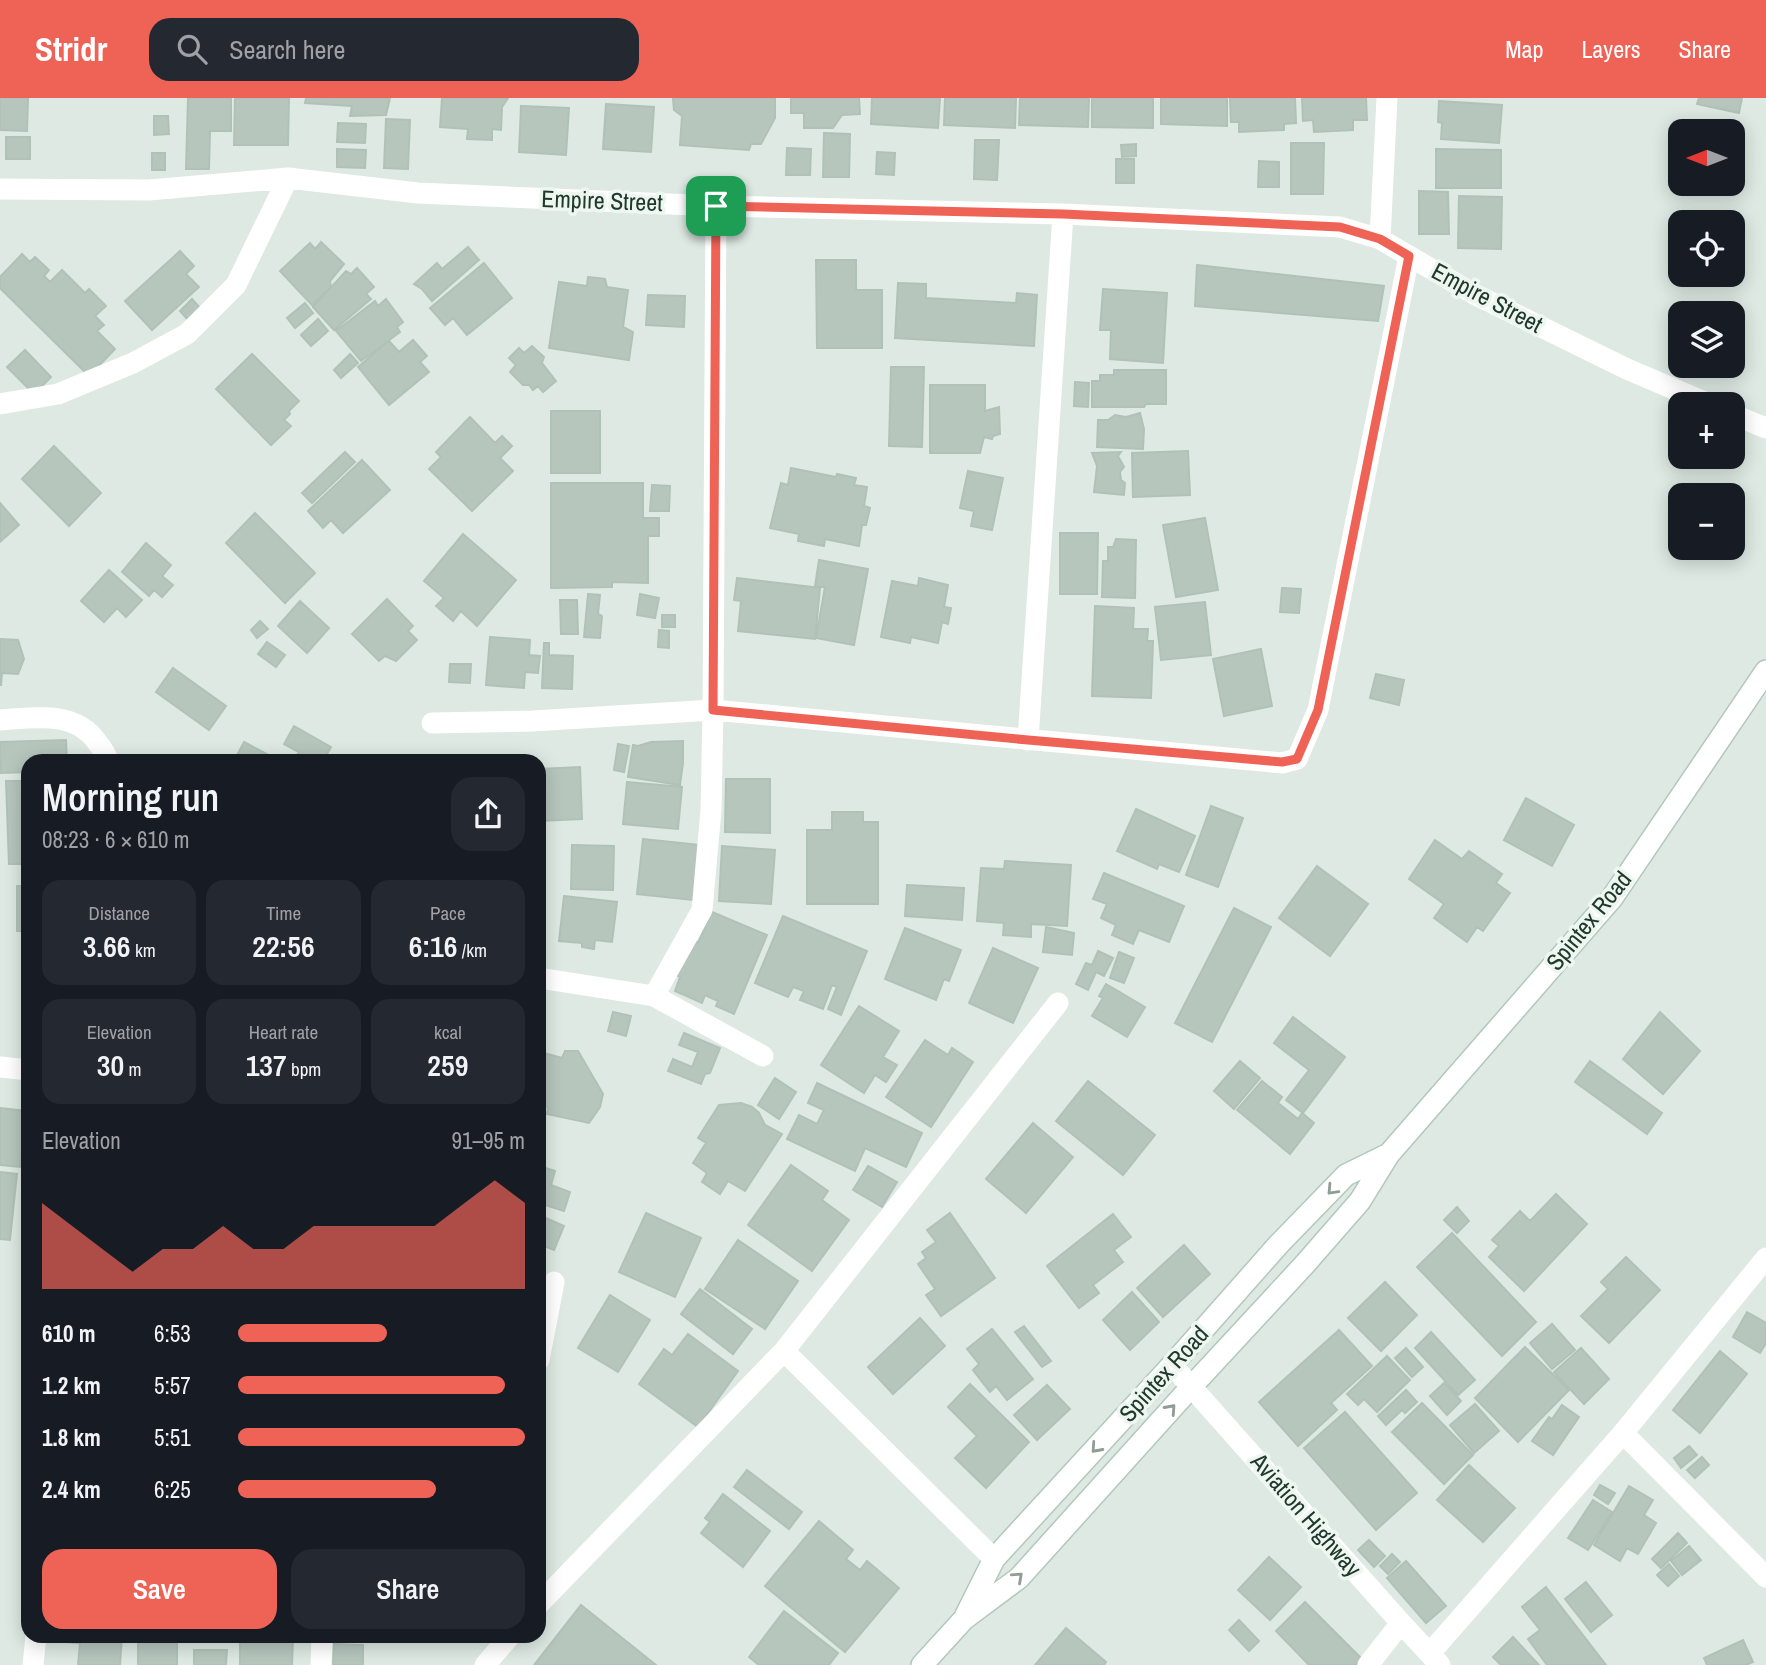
<!DOCTYPE html>
<meta charset="utf-8">
<style>
body{margin:0;font-family:"Archivo Narrow",sans-serif;background:#242831;color:#f1f3f6;height:100vh;display:flex;flex-direction:column;font-size:26px;white-space:nowrap}
*{box-sizing:border-box;margin:0}
p{font-size:23px;color:#9ea1a6}
.icon{flex:none;width:38px;height:38px;fill:none;stroke:currentColor;stroke-width:2;stroke-linecap:round;stroke-linejoin:round}
.map{position:relative;flex:1;overflow:hidden}
.details{position:absolute;left:21px;top:656px;width:525px;height:889px;display:flex;flex-direction:column;background:#171b24;border-radius:21px;box-shadow:0 4px 18px #0003}
.details>*{flex:none}
.needle{width:46px;rotate:270deg}
.controls{position:absolute;left:1668px;top:21px;display:grid;gap:14px}
.controls a{display:grid;place-items:center;width:77px;height:77px;border-radius:14px;background:#171b24;box-shadow:0 4px 18px #0003;font-size:35px}
.pin{position:absolute;display:grid;place-items:center;width:60px;height:60px;color:#fff;margin:-30px;border-radius:14px;box-shadow:0 4px 10px #0006}
.round{display:grid;place-items:center;flex:none;width:74px;height:74px;border-radius:21px;background:#242831}
.overview{display:flex;align-items:center;justify-content:space-between;height:119px;padding:0 21px}
h1{font-size:38px;font-weight:600;line-height:52px}
.metrics{display:grid;grid-template-columns:repeat(3,1fr);gap:10px;height:119px;padding:7px 21px}
.metrics div{display:grid;align-content:center;border-radius:18px;background:#242831;text-align:center}
.metrics b{font-size:30px;font-weight:600}
.metrics small{font-size:19px;font-weight:400}
.metrics p{font-size:19px}
.chart{height:196px;padding:14px 21px}
.chart p{display:flex;justify-content:space-between}
.chart svg{width:100%;height:126px;margin-top:7px;fill:#ef6356;opacity:.7}
.cta{display:flex;gap:14px;margin-top:auto;padding:14px 21px}
.cta a{flex:1;height:80px;border-radius:21px;background:#ef6356;color:#fff;font-size:28px;font-weight:600;line-height:80px;text-align:center}
.cta a+a{background:#242831;color:#f1f3f6}
ul{padding:0 21px;list-style:none;font-size:23px}
li{display:grid;grid-template-columns:112px 84px 1fr;align-items:center;height:52px}
li i{height:18px;border-radius:9px;background:#ef6356}
header{display:flex;align-items:center;gap:42px;box-sizing:border-box;height:98px;padding:0 35px;background:#ef6356;color:#fff}
header strong{font-size:33px}
nav{display:flex;gap:38px;margin-inline-start:auto;font-size:24px}
.search{width:490px;height:63px;background:#242831;display:flex;align-items:center;gap:18px;box-sizing:border-box;padding:0 24px;border-radius:21px;color:#9ea1a6;font-size:26px}
.map>svg:first-child{display:block}
.building{fill:#b6c6bd;stroke:#b0c2b8;stroke-width:2}
.lines{fill:none;stroke-linecap:round;stroke-linejoin:round}
.secondary-casing{stroke:#b1c8bc;stroke-width:24}
.minor{stroke:#fff;stroke-width:21}
.secondary{stroke:#fff;stroke-width:21}
.oneway{stroke:#909c96}
.route-casing{stroke:#fff;stroke-width:14}
.route{stroke:#ef6356;stroke-width:9}
.labels{text-anchor:middle;stroke-width:7;stroke-linejoin:round;paint-order:stroke}
.street-label{font-size:24px;fill:#20382d;stroke:#eef6f0}
</style>
<header>
<strong>Stridr</strong>
<div class="search"><svg class="icon" aria-label="search" viewBox="0 0 24 24"><circle cx="10" cy="10" r="6"/><path d="M15 15l6 6"/></svg>Search here</div>
<nav><a>Map</a><a>Layers</a><a>Share</a></nav>
</header>
<div class="map">
<svg width="1766" height="1567" viewBox="0 0 1766 1567">
<rect width="100%" height="100%" fill="#dde9e2"/>
<path class="building" d="M0,0H28L27,33L0,32Z
M188,0H231V33H210L209,71H186Z
M235,0H289L288,47H234Z
M306,0H390L386,17L350,18L352,8L305,5Z
M442,0H508L502,9L501,32L492,31V42L467,41L468,31L440,29Z
M681,0H775V20L761,46H751L749,52L680,47L682,18L674,12L673,1Z
M791,0H859L860,16L842,17L833,30H804V15H791Z
M872,0H940L938,30L871,26Z
M945,0H1016L1015,30L944,27Z
M1020,0H1089L1088,29L1019,27Z
M1092,0H1153V30L1092,29Z
M1161,0H1227V28L1161,26Z
M1230,0H1295L1296,25L1284,26V32L1239,34V24H1231Z
M1302,0H1366L1367,22H1353V32L1314,34L1313,22L1303,23Z
M1699,0H1742L1739,15L1697,6Z
M1439,3L1502,7L1499,45L1441,41L1442,25L1438,24Z
M606,6L654,9L651,54L603,51Z
M521,8L569,10L566,57L519,54Z
M154,18H168L169,36L154,37Z
M386,21L410,22L408,71L384,70Z
M338,25L366,26L365,45L337,44Z
M824,35L850,36L849,79H823Z
M6,39H30V61H6Z
M975,42H999L997,82L974,81Z
M1291,45H1324L1323,96H1291Z
M1136,46V58L1122,59L1121,47Z
M787,50L811,51L810,77H786Z
M337,51L366,52L365,70L337,69Z
M1436,51L1501,52V90H1436Z
M877,54L895,55L894,77L876,76Z
M152,55H165V72H152Z
M1116,61H1134V85H1116Z
M1259,63L1279,64V89H1258Z
M1419,93L1448,94L1449,136H1419Z
M1459,98L1502,99L1501,151L1458,150Z
M321,144L344,166L330,183L331,189L312,207L280,173L310,145L315,151Z
M468,149L479,162L432,203L422,191L414,186L437,165L442,171Z
M180,153L194,168L186,176L199,189L152,232L125,203Z
M22,156L30,164L35,159L49,172L44,178L50,184L62,172L85,195L89,191L106,208L95,218L104,227L97,233L115,251L89,278L0,190V179Z
M816,162H856V192H882V250H817Z
M484,165L512,200L467,237L453,220L445,227L430,210Z
M1197,167L1384,188L1378,223L1195,208Z
M357,170L374,189L366,196L371,201L334,232L313,209L346,173L351,176Z
M588,179L605,181L607,189L628,192L623,229L633,234L629,262L549,250L559,184L587,188Z
M898,185L926,186V200L1016,205L1017,195L1037,197L1034,248L895,240Z
M1103,191L1167,195L1163,265L1110,261L1111,232H1100Z
M648,197L685,198L684,229L646,227Z
M192,201L202,212L190,224L180,213Z
M386,201L403,224L397,229L400,234L361,263L336,233L375,203L378,208Z
M305,205L313,215L295,230L287,220Z
M318,221L328,233L311,248L301,237Z
M413,242L427,258L420,264L429,274L389,307L358,269L389,243L399,254Z
M532,248L544,259L542,265L556,283L543,294L538,288L533,292L529,287H523L510,274L516,267L509,260L519,250L524,255Z
M25,252L51,279L34,296L7,269Z
M252,256L299,303L289,313L290,316L284,322L291,328L271,347L216,291Z
M350,256L358,265L341,280L334,272Z
M891,269H924L922,349L889,348Z
M1114,272H1166V306H1146L1144,309H1092V283H1100V277H1114Z
M1075,284L1089,285L1088,309L1074,308Z
M930,287H985V313L999,309L1000,336L993,338L992,341L984,339L980,355H930Z
M551,313H600V375H551Z
M1140,315L1144,331L1143,351L1097,349L1098,322H1108L1115,317L1126,319Z
M470,319L495,345L502,338L512,348L500,360L513,373L472,413L429,371L441,359L436,354Z
M54,348L101,395L69,428L22,381Z
M1188,353L1190,397L1133,399L1132,355Z
M345,354L355,364L312,405L302,395Z
M1121,354L1118,358L1124,369L1120,374L1121,382L1125,385L1124,397L1094,394L1097,368L1092,355Z
M362,362L390,392L343,435L331,422L323,430L308,413Z
M791,370L836,379L837,376L856,380L854,387L867,389L864,408L870,410L866,427H862L859,448L825,441L824,448L798,443L799,436L770,430L781,385L788,387Z
M968,373L1003,380L992,432L971,428L974,413L960,410Z
M551,385H643V420H659V438H648V485L612,484V489L551,490Z
M652,387L670,388L669,413H650Z
M0,405L19,427L0,444Z
M255,415L315,475L285,505L226,445Z
M1205,420L1218,492L1176,499L1163,427Z
M1060,435H1098L1097,496H1060Z
M463,436L516,482L477,528L461,513L453,523L436,508L444,500L424,483Z
M1116,441L1136,442L1135,500L1102,499L1103,463H1108V449H1113Z
M146,445L171,467L162,478L173,487L162,499L154,492L149,498L122,474Z
M819,462L868,471L854,547L816,540L825,489L815,488Z
M109,472L142,502L126,519L117,510L104,524L81,503Z
M737,480L820,490L815,541L738,533L741,503L734,502Z
M919,480L948,487L944,509L951,510L948,526L942,524L938,545L911,539L910,545L881,539L892,483L918,488Z
M1282,490L1301,491L1299,515L1280,514Z
M588,496L600,497L598,516L602,518L600,540L584,539Z
M640,496L659,500L655,520L637,517Z
M387,501L413,528L408,533L417,542L396,563L385,558L379,563L352,536Z
M560,502H577L578,536H561Z
M300,503L329,530L307,555L278,528Z
M1205,504L1211,557L1161,562L1155,509Z
M1095,508L1134,510L1133,531H1148L1147,543H1153L1151,600L1092,598Z
M662,517H675V529H662Z
M260,523L268,531L257,540L251,532Z
M659,532L669,533V550L658,549Z
M490,539L530,542L529,557L540,558L538,575L525,574L524,590L486,587Z
M0,541L18,542L24,561L18,576L2,575L1,587H0Z
M267,544L285,557L276,569L258,556Z
M544,545H549V557L573,558L572,591L542,590Z
M1261,551L1272,608L1224,618L1213,561Z
M450,566H471L470,585L449,584Z
M173,570L226,608L209,632L156,594Z
M1376,576L1404,582L1399,607L1370,600Z
M294,628L331,649L323,663H299L294,661L299,654L284,646Z
M66,642L67,663H28V674L1,675L0,644Z
M683,643V665L680,687L628,679L633,647L638,648L651,644Z
M244,644L280,663H234Z
M618,646L629,648L624,674L614,672Z
M580,669L582,721L539,723V671Z
M726,681H770V735L725,734Z
M6,683H28V766H9Z
M627,684L682,689L678,731L623,726Z
M1526,700L1574,727L1552,768L1504,742Z
M1211,708L1243,720L1218,789L1186,777Z
M1136,711L1195,738L1179,774L1159,766L1157,771L1117,753Z
M832,714H863V724H878V806H807V732H832Z
M643,741L699,747L693,802L637,796Z
M1435,742L1462,761L1469,753L1502,776L1496,785L1510,795L1483,833L1477,829L1467,844L1434,820L1444,806L1409,781Z
M572,747L614,748L613,792L571,791Z
M722,748L775,752L771,806L719,803Z
M1005,763L1071,767L1067,828L1031,826V839L1003,837L1004,825L977,823L981,770L1004,771Z
M1317,768L1368,806L1330,858L1279,820Z
M1104,775L1184,808L1169,844L1139,832L1133,846L1112,837L1116,827L1101,820L1107,806L1093,801Z
M907,787L964,790L962,822L905,818Z
M17,788H28V833H17Z
M564,798L617,804L612,844L595,842L594,851L582,849V845L559,843Z
M1234,810L1271,829L1212,944L1175,925Z
M712,814L767,837L734,916L716,908L718,903L705,897L702,905L675,893L680,879L675,876L689,841L698,845Z
M783,818L867,853L841,917L828,911L837,889L832,887L823,911L800,902L804,893L793,889L788,899L755,885Z
M1046,829L1074,835L1072,857L1043,854Z
M905,830L961,852L949,883L944,881L936,902L885,881Z
M993,850L1038,870L1013,925L969,905Z
M1098,853L1113,860L1104,878L1096,874L1088,892L1076,886L1086,865L1092,867Z
M1119,854L1134,860L1124,885L1110,880Z
M24,855H28V912H24Z
M1106,886L1145,909L1127,939L1092,918L1103,900L1099,898Z
M859,908L899,933L883,959L897,967L886,984L875,977L864,995L821,967Z
M613,914L631,918L626,938L608,933Z
M1660,914L1700,953L1663,996L1623,961Z
M1293,919L1345,959L1303,1015L1286,1002L1309,972L1274,945Z
M684,935L720,950L710,975L705,976L701,986L668,973L673,961L692,969L698,954L679,947Z
M925,942L948,957L952,950L973,964L931,1029L886,999Z
M565,953H578L603,996L600,1009L589,1025L547,1016L548,1009L539,1007V976L544,955L562,960Z
M1240,963L1260,980L1234,1011L1214,993Z
M1590,963L1662,1015L1647,1036L1575,984Z
M775,980L796,994L779,1021L758,1007Z
M1088,983L1155,1037L1123,1077L1056,1023Z
M1262,983L1282,999L1278,1005L1298,1021L1302,1015L1314,1025L1290,1056L1237,1012Z
M817,985L922,1035L906,1069L865,1050L855,1073L787,1041L799,1017L817,1026L824,1012L808,1005Z
M741,1005L752,1009L759,1015L765,1027L782,1036L745,1093L728,1083L720,1096L702,1084L707,1075L693,1065L706,1045L698,1040L719,1007Z
M0,1010L26,1013L20,1069L0,1067Z
M1033,1025L1073,1059L1026,1115L986,1081Z
M791,1067L828,1093L822,1102L849,1122L812,1173L748,1127Z
M539,1068L555,1073L551,1087L570,1094L564,1113L539,1105Z
M868,1068L897,1084L882,1109L853,1092Z
M0,1074L17,1076L10,1142L0,1141Z
M1556,1096L1587,1126L1524,1193L1489,1159L1499,1148L1492,1142L1520,1113L1530,1123Z
M1457,1109L1469,1123L1457,1135L1444,1122Z
M646,1115L701,1140L675,1199L619,1174Z
M950,1115L995,1180L941,1218L926,1197L935,1191L918,1166L926,1160L922,1154L936,1144L927,1132Z
M1113,1116L1131,1139L1114,1152L1123,1164L1093,1187L1099,1195L1079,1210L1047,1168Z
M539,1117L564,1128L554,1152L539,1146Z
M1452,1135L1536,1224L1502,1258L1417,1169Z
M738,1142L798,1183L765,1231L705,1191Z
M1184,1147L1210,1176L1163,1219L1137,1190Z
M1626,1159L1660,1192L1609,1245L1581,1218L1608,1191L1601,1184Z
M1385,1184L1417,1217L1381,1253L1348,1220Z
M700,1191L752,1231L733,1256L681,1216Z
M1132,1194L1159,1224L1130,1252L1103,1222Z
M610,1197L650,1222L618,1274L578,1250Z
M1747,1214L1766,1225V1245L1760,1255L1733,1239Z
M920,1220L945,1248L893,1296L868,1269Z
M1552,1226L1575,1252L1552,1271L1530,1245Z
M1024,1228L1051,1263L1042,1269L1015,1234Z
M992,1231L1033,1281L1007,1302L996,1288L990,1294L973,1272L979,1266L967,1251Z
M1339,1232L1372,1268L1331,1305L1337,1312L1298,1348L1259,1304Z
M1431,1234L1475,1282L1458,1297L1415,1250Z
M688,1236L738,1273L698,1329L639,1286L664,1251L672,1257Z
M1525,1249L1569,1292L1518,1344L1475,1300Z
M1406,1250L1423,1269L1412,1279L1395,1260Z
M1581,1250L1609,1281L1584,1306L1554,1274Z
M1720,1253L1747,1276L1700,1335L1673,1312Z
M1387,1258L1410,1282L1377,1314L1364,1301L1358,1307L1347,1296Z
M1444,1285L1461,1303L1447,1317L1430,1298Z
M970,1286L1029,1344L986,1390L955,1360L977,1338L948,1309Z
M1047,1287L1070,1311L1037,1342L1014,1317Z
M1406,1292L1417,1304L1405,1315L1402,1312L1386,1327L1378,1318Z
M1422,1305L1473,1357L1444,1386L1392,1334Z
M1475,1306L1499,1333L1474,1355L1450,1327Z
M1562,1307L1579,1319L1553,1357L1532,1343L1549,1319L1552,1321Z
M1345,1314L1417,1395L1376,1432L1304,1350Z
M1689,1348L1697,1357L1681,1370L1674,1360Z
M1702,1359L1709,1367L1695,1380L1687,1372Z
M1469,1367L1515,1410L1483,1444L1437,1402Z
M747,1372L802,1414L789,1431L734,1389Z
M1600,1387L1615,1395L1608,1406L1594,1397Z
M1629,1388L1653,1402L1644,1417L1656,1425L1638,1456L1627,1450L1620,1463L1594,1447Z
M723,1396L770,1433L743,1469L701,1435L710,1424L705,1420Z
M1593,1402L1612,1414L1588,1452L1568,1440Z
M819,1423L853,1452L846,1461L860,1472L867,1463L899,1490L845,1554L765,1488Z
M1678,1435L1687,1445L1661,1470L1652,1461Z
M1369,1442L1385,1458L1374,1469L1358,1452Z
M1689,1448L1701,1462L1682,1477L1671,1463Z
M1392,1456L1400,1464L1388,1476L1380,1468Z
M1269,1459L1301,1489L1270,1522L1238,1492Z
M1406,1463L1446,1508L1426,1525L1387,1480Z
M1669,1466L1679,1478L1668,1488L1657,1477Z
M1586,1484L1612,1517L1591,1534L1565,1501Z
M1546,1489L1606,1567H1547L1528,1541L1540,1532L1522,1509Z
M1305,1504L1362,1561L1356,1567H1309L1276,1533Z
M581,1507L656,1567H534Z
M784,1513L838,1555L829,1567H759L749,1559Z
M1239,1522L1259,1543L1249,1553L1229,1532Z
M1066,1530L1106,1564L1104,1567H1035Z
M67,1538H122L120,1567H78L80,1545L66,1544Z
M157,1538H177V1567H138V1541H157Z
M240,1538H293L292,1567H240Z
M1513,1539L1539,1567H1501L1493,1559Z
M1743,1542L1753,1564L1746,1567H1707L1704,1560Z
M334,1546L363,1547V1567H333Z
M194,1552H227L226,1567H194Z"/>
<g class="lines">
<defs>
<path id="secondary" d="M966,1517L994,1461L1172,1267L1279,1146L1346,1077L1389,1056
M922,1567L964,1521L1019,1480L1192,1288L1305,1166L1360,1103L1389,1056L1612,800L1766,573"/>
</defs>
<use href="#secondary" class="secondary-casing"/>
<path class="minor" d="M0,91L149,92L288,80L418,95L716,108L1063,116L1340,129L1380,141L1474,196L1627,271L1709,306
M1380,141L1387,0
M0,306L58,296L133,265L187,236L236,187L288,80
M1732,316L1766,330
M0,622C34,620 75,612 97,644C102,650 106,656 108,663
M432,625L533,623L713,612L1282,665L1297,661L1318,612L1409,158
M1028,642L1063,116
M539,880L654,898L763,958
M654,898L702,812L711,712L713,612L716,108
M0,969L28,972
M784,1253L994,1461
M539,1262L554,1184
M1172,1267L1401,1525L1440,1567
M1623,1335L1766,1479
M539,1506L784,1253L1058,905
M1430,1555L1623,1335L1766,1160
M33,1567L36,1538
M321,1567L322,1538
M485,1567L510,1538
M1368,1567L1401,1525"/>
<use href="#secondary" class="secondary"/>
</g>
<defs><path id="oneway-chevron" d="M-2-3.5L2.5 0L-2 3.5" fill="none" stroke-width="1.6" stroke-linecap="round" stroke-linejoin="round" transform="scale(1.75)"/></defs>
<g class="oneway">
<use href="#oneway-chevron" transform="translate(1332 1092) rotate(133)"/>
<use href="#oneway-chevron" transform="translate(1171 1311) rotate(-48)"/>
<use href="#oneway-chevron" transform="translate(1096 1350) rotate(132)"/>
<use href="#oneway-chevron" transform="translate(1018 1479) rotate(-42)"/>
</g>
<g class="lines">
<defs>
<path id="route" d="M716,108L1063,116L1340,129L1380,141L1409,158L1318,612L1297,661L1282,664L1028,642L713,612Z"/>
</defs>
<use href="#route" class="route-casing"/>
<use href="#route" class="route"/>
</g>
<g class="labels">
<g class="street-label">
<text transform="translate(602 103) rotate(2)" y="8">Empire Street</text>
<text transform="translate(1487 200) rotate(28)" y="8">Empire Street</text>
<text transform="translate(1589 823) rotate(-51)" y="8">Spintex Road</text>
<text transform="translate(1164 1276) rotate(-48)" y="8">Spintex Road</text>
<text transform="translate(1306 1417) rotate(49)" y="8">Aviation Highway</text>
</g>
</g>
</svg>
<div class="controls">
<a><svg class="needle" viewBox="-14 -14 28 28"><path d="M0-13l5 13h-10z" fill="#e53935"/><path d="M0 13l5-13h-10z" fill="#9ea1a6"/></svg></a>
<a><svg class="icon" aria-label="locate" viewBox="0 0 24 24"><circle cx="12" cy="12" r="6"/><path d="M12 2v4M12 18v4M2 12h4M18 12h4"/></svg></a>
<a><svg class="icon" aria-label="layers" viewBox="0 0 24 24"><path d="M12 4l9 5-9 5-9-5zM3 14l9 5 9-5"/></svg></a>
<a>+</a>
<a>−</a>
</div>
<div class="pin" style="left:716px;top:108px;background:#1e9e55"><svg class="icon" aria-label="arrive" viewBox="0 0 24 24"><path d="M6 21V4h12l-3 4 3 4H6"/></svg></div>
<section class="details">
<div class="overview"><div><h1>Morning run</h1><p>08:23 · 6 × 610 m</p></div><a class="round"><svg class="icon" aria-label="share" viewBox="0 0 24 24"><path d="M12 15V3M7 8l5-5 5 5M5 13v7h14v-7"/></svg></a></div>
<div class="metrics">
<div><p>Distance</p><b>3.66<small> km</small></b></div>
<div><p>Time</p><b>22:56</b></div>
<div><p>Pace</p><b>6:16<small> /km</small></b></div>
</div>
<div class="metrics">
<div><p>Elevation</p><b>30<small> m</small></b></div>
<div><p>Heart rate</p><b>137<small> bpm</small></b></div>
<div><p>kcal</p><b>259</b></div>
</div>
<div class="chart"><p><span>Elevation</span>91–95 m</p>
<svg viewBox="0 0 160 44" preserveAspectRatio="none"><path d="M0 44V14L10 22L20 30L30 38L40 30L50 30L60 22L70 30L80 30L90 22L100 22L110 22L120 22L130 22L140 14L150 6L160 14V44z"/></svg>
</div>
<ul>
<li><b>610 m</b>6:53<i style="width:52%"></i></li>
<li><b>1.2 km</b>5:57<i style="width:93%"></i></li>
<li><b>1.8 km</b>5:51<i style="width:100%"></i></li>
<li><b>2.4 km</b>6:25<i style="width:69%"></i></li>
</ul>
<div class="cta"><a>Save</a><a>Share</a></div>
</section>
</div>
